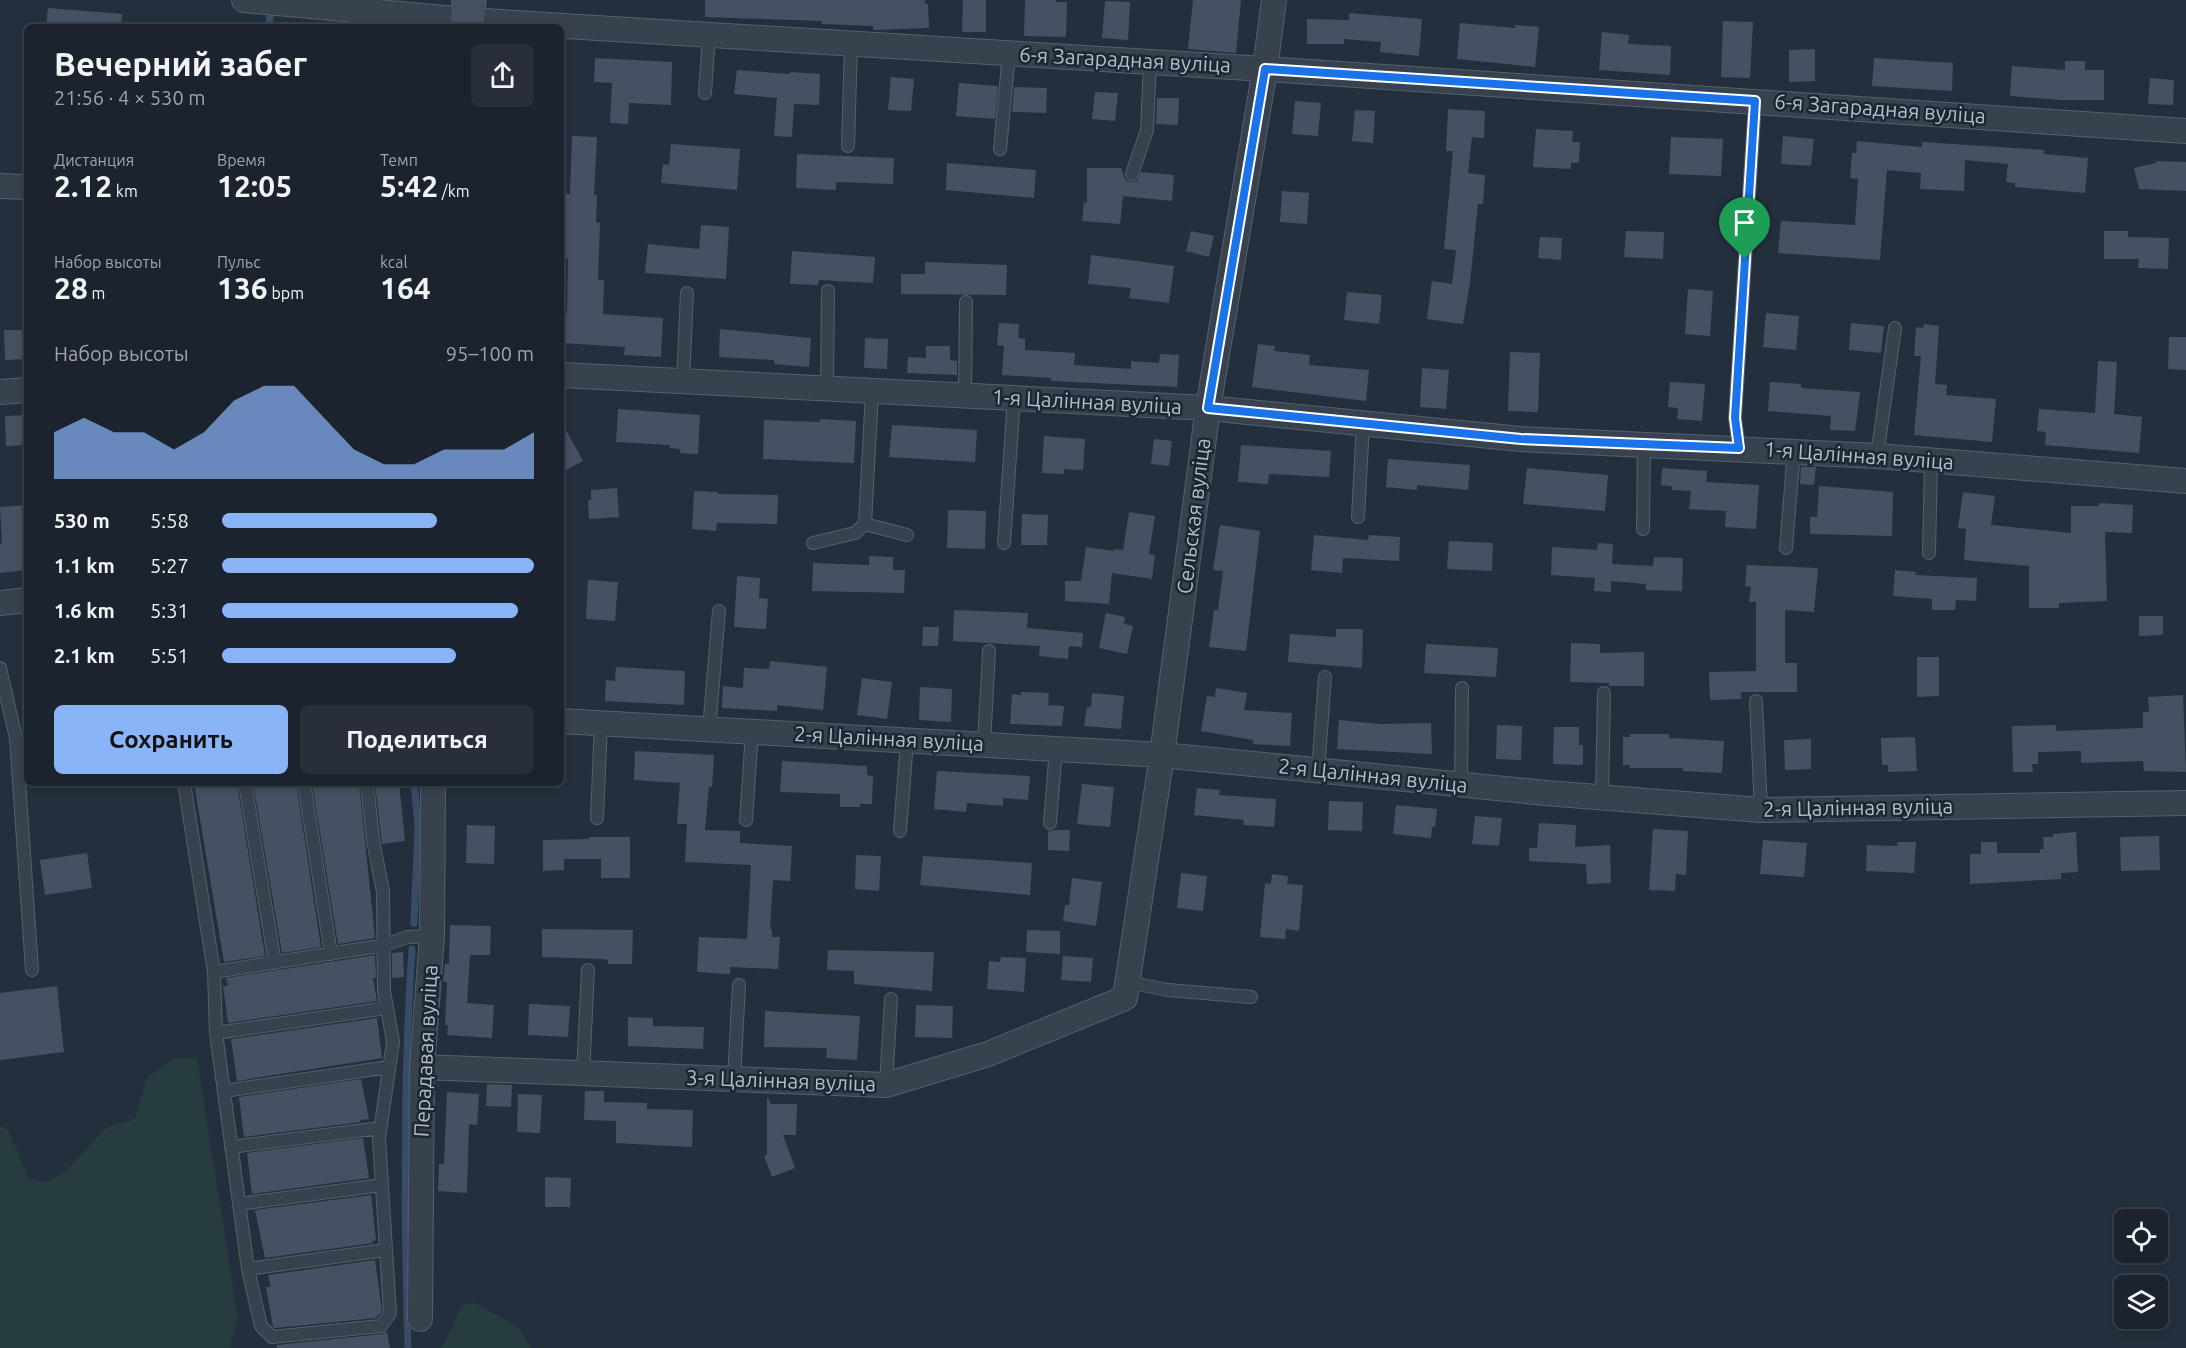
<!DOCTYPE html>
<html lang="ru">
<meta charset="utf-8">
<style>
body{margin:0;font-family:Ubuntu,sans-serif;background:#282f3a;color:#f1f3f6;height:100vh;display:flex;flex-direction:column;font-size:22px;white-space:nowrap}
*{box-sizing:border-box;margin:0}
p{font-size:20px;color:#a0a4aa}
.icon{flex:none;width:33px;height:33px;fill:none;stroke:currentColor;stroke-width:2;stroke-linecap:round;stroke-linejoin:round}
.map{position:relative;flex:1;overflow:hidden}
.drawer{position:absolute;left:24px;top:24px;width:540px;height:762px;display:flex;flex-direction:column;background:#1b232e;border-radius:9px;box-shadow:0 3px 9px #0003,0 0 0 2px #39404a}
.drawer>*{flex:none}
.fabs{position:absolute;left:2114px;top:1209px;display:grid;gap:12px}
.fabs a{display:grid;place-items:center;width:54px;height:54px;border-radius:9px;background:#1b232e;box-shadow:0 3px 9px #0003,0 0 0 2px #39404a;font-size:30px}
.pin{position:absolute;display:grid;place-items:center;width:51px;height:51px;color:#fff;margin:-62px -26px;border-radius:50% 50% 50% 0;rotate:-45deg;box-shadow:0 0 6px #0007}
.pin .icon{rotate:45deg}
.round{display:grid;place-items:center;flex:none;width:63px;height:63px;border-radius:9px;background:#282f3a}
.head{display:flex;align-items:center;justify-content:space-between;height:102px;padding:0 30px}
h1{font-size:33px;font-weight:600;line-height:45px}
.figures{display:grid;grid-template-columns:repeat(3,1fr);gap:9px;height:102px;padding:6px 30px}
.figures div{display:grid;align-content:center}
.figures b{font-size:30px;font-weight:600}
.figures small{font-size:16px;font-weight:400}
.figures p{font-size:16px}
.chart{height:168px;padding:12px 30px}
.chart p{display:flex;justify-content:space-between}
.chart svg{width:100%;height:108px;margin-top:6px;fill:#8ab4f8;opacity:.7}
.primary-button{display:flex;gap:12px;margin-top:auto;padding:12px 30px}
.primary-button a{flex:1;height:69px;border-radius:9px;background:#8ab4f8;color:#111;font-size:24px;font-weight:600;line-height:69px;text-align:center}
.primary-button a+a{background:#282f3a;color:#f1f3f6}
ul{padding:0 30px;list-style:none;font-size:20px}
li{display:grid;grid-template-columns:96px 72px 1fr;align-items:center;height:45px}
li i{height:15px;border-radius:8px;background:#8ab4f8}
.map>svg:first-child{display:block}
.green{fill:#263c3f}
.lines{fill:none;stroke-linecap:round;stroke-linejoin:round}
.stream{stroke:#394c67;stroke-width:7}
.building{fill:#455162}
.lane-casing{stroke:#565f6c;stroke-width:14}
.street-casing{stroke:#565f6c;stroke-width:26}
.secondary-casing{stroke:#565f6c;stroke-width:35}
.lane{stroke:#38414e;stroke-width:12}
.street{stroke:#38414e;stroke-width:24}
.secondary{stroke:#465061;stroke-width:33}
.route-casing{stroke:#fff;stroke-width:12}
.route{stroke:#1a73e8;stroke-width:8}
.labels{text-anchor:middle;stroke-width:5;stroke-linejoin:round;paint-order:stroke}
.street-label{font-size:21px;fill:#b4bcc9;stroke:#1d2633}
</style>
<div class="map">
<svg width="2186" height="1348" viewBox="0 0 2186 1348">
<rect width="100%" height="100%" fill="#242f3e"/>
<path class="green" d="M175,1058L197,1059L238,1318L230,1343L231,1348H0V1126L9,1131L29,1179L45,1182L65,1172L107,1127L135,1119L147,1077Z
M474,1303L519,1328L532,1348H440C451,1335 454,1319 463,1304Z"/>
<g class="lines">
<path class="stream" d="M269,27L270,16
M414,923L418,826L414,783
M408,1348C404,1215 403,1082 412,949"/>
</g>
<path class="building" d="M705,0H925V4H928L929,28L873,30V26L822,24V21L705,17Z
M963,0H986V32H962Z
M1025,0H1056V2H1067L1066,37L1024,36Z
M1193,0H1241L1236,53L1188,49Z
M1105,1L1130,2L1128,40L1102,38Z
M48,8L122,14L121,27H46Z
M1349,13L1422,19L1419,56L1380,52L1381,42L1344,39V44H1307V19L1349,20Z
M1723,21L1753,22L1750,78L1721,77Z
M1460,23L1515,28V25L1539,27L1535,67L1457,59Z
M1602,32L1629,35L1628,44L1671,46L1670,75L1599,70Z
M1815,49V81L1789,82V50Z
M595,58L672,62L671,105L629,103L628,124L610,123L612,83L594,82Z
M1874,58L1953,63L1952,91L1872,86Z
M2065,61H2085V70H2104V100H2061L2010,96L2012,66L2065,70Z
M737,70L790,74V72L820,74L819,105L794,104L792,137L774,136L777,98L734,94Z
M891,77L914,79L911,111L888,110Z
M2150,78L2174,80L2173,105L2148,104Z
M959,83L998,86L995,119L956,116Z
M1014,87L1047,88L1046,113L1012,112Z
M1095,92L1118,93L1115,121L1092,119Z
M1157,98H1179L1178,125L1156,124Z
M1295,101L1321,103L1318,136L1292,134Z
M1448,109L1485,111L1484,138L1472,137L1468,173L1485,175L1483,204H1478L1470,283L1463,324L1427,319L1432,281L1452,284L1456,250L1444,249L1453,151H1446Z
M1355,110L1375,111L1373,143L1352,141Z
M1536,129L1573,131L1572,142H1580L1579,163H1571V169L1533,167Z
M572,136L597,137L594,195H597L596,222L600,223L598,280H604L603,314L663,318L661,357L624,355L625,347L563,343L565,313H567L568,259L561,258V193L570,194Z
M1783,136L1814,139L1811,166L1781,164Z
M1671,137L1723,139L1721,176L1669,174Z
M1857,141L1922,147V142L2044,150V154L2088,158L2085,193L2015,187V183L2006,182L2008,164L1965,160L1964,191L1920,189L1921,173L1887,170L1880,260L1778,253L1781,221L1855,225L1858,179L1850,178L1852,153H1856Z
M671,144L740,149L737,190L661,183L663,164L669,165Z
M797,154L894,158L893,184L836,182V190L796,188Z
M2156,161L2186,162V191L2139,189L2134,168L2156,163Z
M947,163L1036,170L1034,198L946,190Z
M1087,168H1121L1125,179L1130,182L1137,181L1141,172L1174,175L1172,201L1123,196L1120,224L1082,221L1084,202L1087,203Z
M1282,191L1309,193L1307,224L1280,222Z
M701,225L729,227L726,279L645,273L648,244L699,249Z
M1191,231L1214,236L1209,257L1186,251Z
M1626,231L1664,232L1663,259L1624,257Z
M2104,231H2128V237L2169,238L2168,269L2138,268L2139,259H2104Z
M1540,237L1562,238L1561,260L1538,258Z
M792,251L875,257L873,283L819,280L818,285L790,284Z
M1091,255L1174,266L1169,303L1129,298L1131,288L1088,284Z
M925,262L1007,265L1006,295L901,294V274H925Z
M1688,289L1713,291L1710,336L1685,334Z
M1347,292L1382,295L1379,324L1344,320Z
M1766,313L1799,316L1796,350L1763,347Z
M999,323L1019,324L1018,338L1025,339V350L1075,353L1074,365L1131,369V361L1159,363L1160,354L1179,355L1177,387L1051,381V378L1002,375L1004,346L997,345Z
M1851,323L1884,326L1881,353L1849,350Z
M1924,324L1939,326L1935,384L1947,385L1946,395L1996,399L1992,442L1914,435L1921,356H1914L1916,327L1923,328Z
M720,329L811,338L809,367L774,364V360L719,357Z
M4,330H27V359L5,360Z
M2169,337H2186V370L2168,369Z
M865,338L888,339L887,369L864,368Z
M1258,344L1275,346L1274,351L1310,355L1309,365L1369,370L1366,401L1252,387Z
M926,346H950V360L957,361V375L907,373L908,357L926,358Z
M1510,352L1540,353L1538,412L1508,411Z
M2098,361L2117,362L2114,414L2142,417L2139,453L2045,445L2046,432L2037,431L2039,409L2095,413Z
M1422,368L1449,370L1446,409L1420,407Z
M1670,382L1705,384L1702,421L1677,419L1678,408L1668,407Z
M1770,382L1801,384V388L1860,392L1855,431L1830,430L1831,416L1768,411Z
M618,409L700,415L698,454L680,453V449L670,448V445L616,442Z
M27,415V445L6,446L5,416Z
M820,419L856,421L854,463L763,459L764,420L820,422Z
M561,421L583,461L566,470L561,461Z
M892,425L977,430L975,462L889,457Z
M1044,436L1085,439L1083,470L1064,469V474L1042,473Z
M1154,439L1172,441L1169,466L1151,464Z
M1241,445L1331,451L1329,477L1269,474L1268,484L1238,482Z
M1388,459L1470,465L1468,490L1417,485V490L1386,487Z
M1801,467H1816L1814,485L1800,484Z
M1527,468L1608,475L1605,511L1523,504Z
M1662,468L1707,471L1706,482L1759,485L1756,529L1725,527L1726,511L1689,509L1691,491L1672,490V486L1661,485Z
M1819,486L1893,492L1892,536L1810,534V517H1817Z
M617,488L619,517L589,519L588,500H591V490Z
M694,491L718,492V494L778,495L777,524L717,523L716,531L692,529Z
M1963,492L1995,496L1991,525L2071,533V506H2099V503L2133,505L2132,533L2105,532L2107,601L2059,603V608H2029V566L1964,560L1966,529L1958,528Z
M27,505V570L0,573V544H2L0,507Z
M948,510L986,511L985,549L947,548Z
M1129,512L1155,516L1149,554L1155,555L1152,579L1112,573L1109,604L1065,601V581H1081L1086,547L1114,551V549L1123,550Z
M1022,514L1048,515L1047,545H1021Z
M1220,525L1260,531L1246,651L1209,647L1214,610H1218L1223,571L1213,570Z
M1314,535L1368,540L1369,535L1400,537L1399,561L1343,558L1342,573L1311,570Z
M1449,541L1493,543L1492,571L1447,569Z
M1598,543L1613,544L1612,564L1653,566L1654,557L1683,558L1682,591L1646,590V584L1611,581V592L1594,591L1595,578L1551,575L1552,547L1597,550Z
M869,556L893,557V570H905L904,593L812,591L813,563L869,565Z
M1747,565L1818,568L1814,612L1785,610V663H1797V692H1741V699L1710,700L1709,672L1756,671V602H1749L1751,587L1745,586Z
M1895,570L1916,572L1915,575L1977,578L1976,601L1956,600L1955,610H1932V599L1893,596Z
M737,576L760,578L759,598L768,599L766,629L734,627Z
M588,580L618,582L615,621L586,619Z
M954,610L1028,613L1027,628L1083,633L1082,647L1069,646L1068,659L1039,656L1040,646L953,641Z
M1106,613L1125,617L1124,624L1133,626L1127,654L1099,648Z
M2139,616H2163V635L2139,636Z
M923,627H939L938,646H922Z
M1336,629H1363L1362,668L1288,662L1290,634L1336,637Z
M1571,643L1600,644V653L1644,652V686H1609V683L1570,682Z
M1426,644L1498,648L1496,677L1424,673Z
M1917,657H1939V696L1917,697Z
M770,661L827,667L823,710L777,705V711L722,708L723,686L743,688L744,668L769,669Z
M616,667L685,671L684,705L605,701L606,680L615,681Z
M862,678L892,682L887,719L857,715Z
M920,687L952,689L951,722L919,720Z
M1216,688L1247,693L1244,710L1292,713L1290,746L1253,744V740L1201,731L1207,696L1215,697Z
M1021,692L1049,693L1048,705L1064,706L1062,726L1010,724L1012,694L1021,695Z
M1092,693L1124,696L1121,729L1084,726L1087,707H1091Z
M2183,695L2186,772L2144,771L2143,761L2081,763V751L2038,752V764H2032L2033,772H2013L2012,726L2056,725V731L2143,728V712H2149L2148,697Z
M1339,720L1380,724L1431,723L1432,754L1337,749Z
M1497,725L1522,726L1521,760L1496,759Z
M1554,727H1579V745H1583V765L1553,764Z
M1630,734H1669V738L1724,741L1722,773L1683,771V768H1630V765H1623V737H1630Z
M1915,737L1917,771L1888,772V765H1882L1881,738Z
M1811,739V769L1785,770L1784,740Z
M635,751L714,755L712,787H709L705,830L740,831V843L792,846L790,881L773,880L770,929H772V937H780L778,969L730,967V974L697,972L699,937L747,939L751,865L685,862L687,824H677L680,783L634,780Z
M782,761L867,766V775L873,776L872,804H860V807H840V794L780,792Z
M937,771L1030,776L1028,800L1003,798V806L967,803L966,812L934,809Z
M194,783H237L265,956L224,962Z
M253,783H296L321,947L282,953Z
M312,783H359L375,938L338,944Z
M375,783H399L405,841L382,844Z
M1082,784L1114,787L1110,827L1077,824Z
M1197,788L1220,790L1219,795L1276,799L1274,827L1243,825L1244,820L1194,815Z
M1329,801L1363,802L1362,831L1328,830Z
M1396,805L1437,809L1435,827H1432L1431,838L1393,834Z
M1475,816L1502,818L1499,846L1472,844Z
M1539,823L1576,825L1575,847L1610,845L1611,883L1587,884L1586,864L1529,861V848H1537Z
M467,825L495,826L494,864L466,863Z
M1653,829L1688,831L1686,875L1676,874L1675,891L1649,890Z
M1055,830H1070L1069,851L1048,850V831Z
M2076,832L2078,872L2061,873V879L1970,884V854H1981V842H1997V853H2040V849H2044L2043,837H2053V834Z
M2159,836L2160,870L2121,871L2120,837Z
M589,837H630V878H601V859H564V870L543,871V840L589,839Z
M1763,840L1807,843L1804,877L1760,874Z
M1898,842H1916L1914,873L1866,871L1867,845L1897,846Z
M87,853L92,888L45,895L40,860Z
M856,855L881,856L879,891L855,889Z
M923,856L1032,863L1030,895L920,885Z
M1181,873L1207,876L1203,911L1177,908Z
M1272,874L1288,876L1287,884L1303,885L1299,931L1286,929L1285,939L1260,937L1265,883L1271,884Z
M1072,878L1102,882L1096,926L1063,921L1065,905H1069Z
M450,925L491,926L490,955H470L467,1003L494,1005L492,1038L447,1035L448,1025H445L447,982L443,981L445,964H449Z
M542,929L633,930L632,964H608V960L602,959L542,957Z
M1027,930L1060,931V954L1026,952Z
M828,950L934,952L932,991L854,984V971L827,970Z
M403,952L404,977L392,978V953Z
M375,955L376,978H373L377,1001L228,1023L223,986H228L226,978Z
M1063,956L1093,958L1091,982L1061,980Z
M1001,957L1026,958L1024,992L987,989L989,961L1000,962Z
M57,986L64,1052L0,1060V993Z
M529,1004L570,1006L568,1037L528,1035Z
M916,1005L953,1006L952,1038L915,1037Z
M765,1011L860,1016L857,1060L826,1058L827,1048L764,1047Z
M628,1017L653,1018V1026L704,1027L703,1049L628,1046Z
M377,1018L382,1058L237,1081L231,1039Z
M361,1079L369,1119L360,1120L361,1122L244,1137L239,1097Z
M487,1084L512,1085L511,1107L486,1106Z
M585,1091H604V1102L647,1103V1109L693,1110L692,1147L616,1143V1121L584,1120Z
M447,1092L479,1094L477,1125L469,1124L467,1193L438,1191L439,1164H444Z
M518,1094L542,1095L540,1133L517,1132Z
M767,1097L771,1104H797L796,1135H783L795,1168L772,1177L764,1156L767,1155Z
M363,1138L369,1178L252,1194L247,1153Z
M545,1177L571,1178L570,1207H545Z
M371,1195L376,1240L372,1241L373,1243L265,1258L255,1210Z
M375,1260L382,1311L376,1318L275,1328L273,1327L266,1287H271L268,1275Z
M387,1332L390,1348H277V1345L382,1334Z"/>
<g class="lines">
<defs>
<path id="lane" d="M705,93L709,35
M848,146L851,43
M1000,149L1009,53
M1132,174L1147,130L1150,62
M683,381L687,293
M827,388L828,291
M872,391L865,524L907,535
M965,396L966,302
M1739,448L1735,418L1755,101
M1877,456L1895,328
M1358,517L1363,424
M1643,529L1644,444
M813,543L855,533L865,524
M1004,543L1014,398
M1786,548L1794,451
M1929,553L1931,460
M0,668L16,738L32,970
M1756,701L1761,810
M709,729L719,611
M984,745L989,651
M1318,771L1325,677
M184,783L214,972L216,1033L248,1269L261,1326L272,1337L381,1326L390,1313L379,1138L393,1042L384,991L383,892L373,840L367,783
M245,783L275,963
M304,783L331,954
M1461,785L1462,688
M1602,798L1604,693
M597,818L601,723
M746,820L752,732
M1050,823L1056,749
M900,831L907,741
M214,972L385,945L407,937L432,936
M1127,982L1168,990L1251,997
M216,1033L387,1008
M583,1074L588,970
M734,1080L739,985
M886,1085L891,999
M224,1091L389,1067
M231,1147L380,1128
M239,1204L382,1185
M248,1269L385,1250"/>
<path id="street" d="M244,0L467,20L1265,69L2186,131
M0,186L27,187
M561,375L1208,408L1521,439L1877,456L2186,481
M0,392L27,390
M0,603L27,600
M561,721L1162,755L1546,793L1761,810L2186,803
M422,1067L886,1085L988,1054L1125,998L1162,755L1208,408L1265,69L1274,0
M420,1319L422,1067L432,936L433,783"/>
<path id="secondary" d="M467,27L469,0"/>
</defs>
<use href="#lane" class="lane-casing"/>
<use href="#street" class="street-casing"/>
<use href="#secondary" class="secondary-casing"/>
<use href="#lane" class="lane"/>
<use href="#street" class="street"/>
<use href="#secondary" class="secondary"/>
</g>
<g class="lines">
<defs>
<path id="route" d="M1265,69L1755,101L1735,418L1739,448L1521,439L1208,408Z"/>
</defs>
<use href="#route" class="route-casing"/>
<use href="#route" class="route"/>
</g>
<g class="labels">
<g class="street-label">
<text transform="translate(1125 60) rotate(3)" y="7">6-я Загарадная вуліца</text>
<text transform="translate(1880 109) rotate(4)" y="7">6-я Загарадная вуліца</text>
<text transform="translate(1087 402) rotate(3)" y="7">1-я Цалінная вуліца</text>
<text transform="translate(1859 456) rotate(4)" y="7">1-я Цалінная вуліца</text>
<text transform="translate(1194 516) rotate(-83)" y="7">Сельская вуліца</text>
<text transform="translate(889 739) rotate(3)" y="7">2-я Цалінная вуліца</text>
<text transform="translate(1373 776) rotate(6)" y="7">2-я Цалінная вуліца</text>
<text transform="translate(1858 808) rotate(-1)" y="7">2-я Цалінная вуліца</text>
<text transform="translate(426 1051) rotate(-87)" y="7">Перадавая вуліца</text>
<text transform="translate(781 1081) rotate(2)" y="7">3-я Цалінная вуліца</text>
</g>
</g>
</svg>
<div class="fabs">
<a><svg class="icon" aria-label="locate" viewBox="0 0 24 24"><circle cx="12" cy="12" r="6"/><path d="M12 2v4M12 18v4M2 12h4M18 12h4"/></svg></a>
<a><svg class="icon" aria-label="layers" viewBox="0 0 24 24"><path d="M12 4l9 5-9 5-9-5zM3 14l9 5 9-5"/></svg></a>
</div>
<div class="pin" style="left:1745px;top:259px;background:#1e9e55"><svg class="icon" aria-label="arrive" viewBox="0 0 24 24"><path d="M6 21V4h12l-3 4 3 4H6"/></svg></div>
<section class="drawer">
<div class="head"><div><h1>Вечерний забег</h1><p>21:56 · 4 × 530 m</p></div><a class="round"><svg class="icon" aria-label="share" viewBox="0 0 24 24"><path d="M12 15V3M7 8l5-5 5 5M5 13v7h14v-7"/></svg></a></div>
<div class="figures">
<div><p>Дистанция</p><b>2.12<small> km</small></b></div>
<div><p>Время</p><b>12:05</b></div>
<div><p>Темп</p><b>5:42<small> /km</small></b></div>
</div>
<div class="figures">
<div><p>Набор высоты</p><b>28<small> m</small></b></div>
<div><p>Пульс</p><b>136<small> bpm</small></b></div>
<div><p>kcal</p><b>164</b></div>
</div>
<div class="chart"><p><span>Набор высоты</span>95–100 m</p>
<svg viewBox="0 0 160 44" preserveAspectRatio="none"><path d="M0 44V25L10 19L20 25L30 25L40 32L50 25L60 12L70 6L80 6L90 19L100 32L110 38L120 38L130 32L140 32L150 32L160 25V44z"/></svg>
</div>
<ul>
<li><b>530 m</b>5:58<i style="width:69%"></i></li>
<li><b>1.1 km</b>5:27<i style="width:100%"></i></li>
<li><b>1.6 km</b>5:31<i style="width:95%"></i></li>
<li><b>2.1 km</b>5:51<i style="width:75%"></i></li>
</ul>
<div class="primary-button"><a>Сохранить</a><a>Поделиться</a></div>
</section>
</div>
